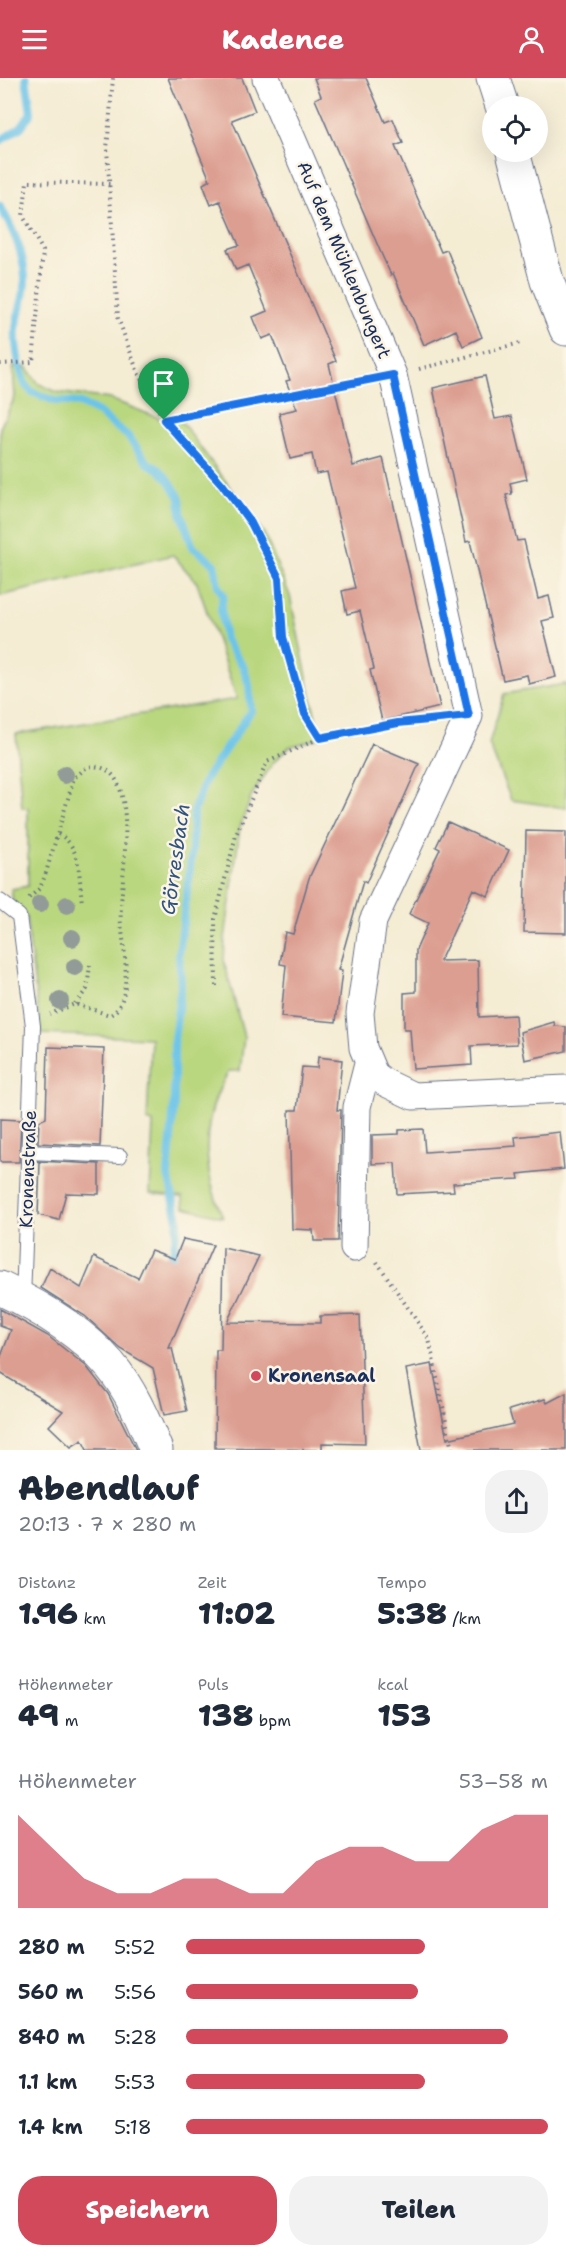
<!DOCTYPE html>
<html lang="de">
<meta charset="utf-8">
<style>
body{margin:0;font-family:"Shantell Sans",sans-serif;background:#f2f2f3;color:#1f2937;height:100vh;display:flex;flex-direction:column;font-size:22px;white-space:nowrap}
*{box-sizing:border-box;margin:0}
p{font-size:20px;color:#747a83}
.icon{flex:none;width:33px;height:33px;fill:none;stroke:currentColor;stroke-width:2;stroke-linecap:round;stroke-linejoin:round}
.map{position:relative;height:1372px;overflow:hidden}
.side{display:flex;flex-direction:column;background:#fff;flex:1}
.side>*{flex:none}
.buttons{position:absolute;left:482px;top:18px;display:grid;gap:12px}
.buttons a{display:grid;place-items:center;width:66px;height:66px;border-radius:50%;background:#fff;box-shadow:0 6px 24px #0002;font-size:30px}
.pin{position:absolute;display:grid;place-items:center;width:51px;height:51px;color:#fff;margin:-62px -26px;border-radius:50% 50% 50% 0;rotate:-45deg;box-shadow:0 0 6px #0007}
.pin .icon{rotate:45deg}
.round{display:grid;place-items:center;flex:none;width:63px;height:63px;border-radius:24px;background:#f2f2f3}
.overview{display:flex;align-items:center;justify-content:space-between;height:102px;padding:0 18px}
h1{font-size:33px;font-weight:800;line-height:45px}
.figures{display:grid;grid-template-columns:repeat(3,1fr);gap:9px;height:102px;padding:6px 18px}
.figures div{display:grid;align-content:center}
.figures b{font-size:30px;font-weight:800}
.figures small{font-size:16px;font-weight:400}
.figures p{font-size:16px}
.chart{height:168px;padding:12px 18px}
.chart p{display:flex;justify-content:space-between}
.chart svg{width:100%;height:108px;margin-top:6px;fill:#d1495b;opacity:.7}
.button{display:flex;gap:12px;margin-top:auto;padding:12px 18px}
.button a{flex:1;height:69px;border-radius:24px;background:#d1495b;color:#fff;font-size:24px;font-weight:800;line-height:69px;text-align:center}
.button a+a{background:#f2f2f3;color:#1f2937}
ul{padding:0 18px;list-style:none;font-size:20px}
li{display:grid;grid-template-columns:96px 72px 1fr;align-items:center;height:45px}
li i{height:15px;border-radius:8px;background:#d1495b}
header{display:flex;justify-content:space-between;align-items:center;height:78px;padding:0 18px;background:#d1495b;color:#fff;font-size:27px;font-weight:800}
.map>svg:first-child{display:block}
.green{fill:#b9d77e;stroke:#6a836e;stroke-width:1.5}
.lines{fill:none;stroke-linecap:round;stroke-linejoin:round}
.stream{stroke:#6cc4e9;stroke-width:8}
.building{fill:#dc9e91}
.lane-casing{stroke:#677187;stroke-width:16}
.street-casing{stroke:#677187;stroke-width:29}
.secondary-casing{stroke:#677187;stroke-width:35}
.path{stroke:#677187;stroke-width:4;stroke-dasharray:1.5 4.5;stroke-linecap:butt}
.lane{stroke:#fff;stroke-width:14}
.street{stroke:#fff;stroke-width:27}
.secondary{stroke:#fff;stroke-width:33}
.tree{fill:#929b97}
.route-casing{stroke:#fff;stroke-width:12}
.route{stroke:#1a73e8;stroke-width:8}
.poi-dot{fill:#d1495b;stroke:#fcf5e5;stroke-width:2}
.labels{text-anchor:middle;stroke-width:5;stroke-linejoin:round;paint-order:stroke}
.street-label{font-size:18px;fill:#1b2f5e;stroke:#fcf5e5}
.poi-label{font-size:18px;font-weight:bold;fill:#1b2f5e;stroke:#fcf5e5;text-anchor:start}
.water-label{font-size:20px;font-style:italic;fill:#2f5481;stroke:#fcf5e5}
</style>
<header><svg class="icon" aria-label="menu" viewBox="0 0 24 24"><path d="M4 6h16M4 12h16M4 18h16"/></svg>Kadence<svg class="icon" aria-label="person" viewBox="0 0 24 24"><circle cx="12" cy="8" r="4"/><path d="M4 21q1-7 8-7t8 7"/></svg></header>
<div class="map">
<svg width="566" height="1372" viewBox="0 0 566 1372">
<rect width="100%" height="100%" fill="#fcf5e5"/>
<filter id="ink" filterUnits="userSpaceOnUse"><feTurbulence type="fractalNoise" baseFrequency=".0167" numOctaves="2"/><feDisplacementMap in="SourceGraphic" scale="12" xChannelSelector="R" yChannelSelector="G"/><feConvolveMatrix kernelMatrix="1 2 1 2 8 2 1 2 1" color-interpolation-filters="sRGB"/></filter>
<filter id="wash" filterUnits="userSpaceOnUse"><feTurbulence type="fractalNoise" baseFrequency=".008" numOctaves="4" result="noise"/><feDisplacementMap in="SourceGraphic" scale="24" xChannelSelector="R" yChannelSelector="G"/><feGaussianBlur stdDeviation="1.35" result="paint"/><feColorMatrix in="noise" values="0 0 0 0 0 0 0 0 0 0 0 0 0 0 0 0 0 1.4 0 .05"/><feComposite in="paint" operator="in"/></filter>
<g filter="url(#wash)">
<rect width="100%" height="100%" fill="#f4ecd3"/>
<path class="green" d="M13,289H26L39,306L57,314L110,321L164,342L178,339L264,455L290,518L320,660L289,669L273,685L252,717L240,749L225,860L224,883L244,959L240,993H229C201,1039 201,1090 223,1139L184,1129L183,1119L150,1115L153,1045L147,1043L151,960L41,956L26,839L13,824L11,811L28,808V730H22L16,656L237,621L197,505L173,477L0,518V350L15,319Z
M566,606V730L511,722L489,666L504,616Z"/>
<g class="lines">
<path class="stream" d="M0,63L21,49L31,35L26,0
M0,128C12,150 23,172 25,198C26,216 20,228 17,244C13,260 19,293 26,308L32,314L55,323L79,325L100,335L108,343L127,357L149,386L159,391L169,402L180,420L181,435L193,469L214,486L218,508L223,517L221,531L225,562L243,588L249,607L251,633L206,700L193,734L192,774L179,876L181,908L174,961V1027L168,1096L178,1142L174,1172L167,1187"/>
</g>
<g id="blocks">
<path class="building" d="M168,0H242L255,33L232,42L336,283L329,286L353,388L383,380L440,629L382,643L370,592L374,591L360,533L347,536L342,513L355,510L327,394L316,396L312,376L290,381L279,335L297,331L286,303L290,302L272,257L262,261L253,239L267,233L248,187L236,192L227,171L239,167L220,123L211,127L203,106L210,102Z
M314,0H366L385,44L393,41L403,65L395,68L441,174L447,172L482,259L463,268L456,252L424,267L393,195L391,197L381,175L315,21L321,18Z
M485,298L495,341L512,338L527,401L510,405L512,416L506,417L517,463L524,462L538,521L549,518L554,540L542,543L556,599L529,606L527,597L503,602L470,463L466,464L433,310Z
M372,666L419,686L366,805L363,803L338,892L342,893L336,944L281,939L286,887L280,886L285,854L293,856L309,800Z
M448,744L509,772L488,818L473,811L440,883L478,882L479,939L515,937L517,966L471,968L472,987L413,991L410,951H404V915L416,914V872L428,845L409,836L440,771L436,769Z
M526,753L566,754V855L524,854Z
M554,944L555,948L566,949V973L525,982L520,954Z
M48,969L104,971L100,1068L38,1065L39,1043L46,1040Z
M318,979L342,982L337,1032H341L338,1163H314L313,1152L292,1151L289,1032H297L302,989L317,990Z
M0,1041L21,1042L19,1084H0Z
M423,1051L425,1074L516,1068L515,1059L560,1054L564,1091L518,1096L519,1101L453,1105L454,1113L397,1116L395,1085L372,1086V1057L399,1056V1052Z
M37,1083L99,1086V1116L66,1115L59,1142L38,1137L40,1085Z
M183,1161L213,1167L169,1270H172L187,1333L164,1337L153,1290L121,1271L85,1238L41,1210L50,1190L81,1210L94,1179L138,1200L151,1172L175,1181Z
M223,1170L259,1178L227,1244L320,1245V1238L360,1237L365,1366L322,1365V1372L215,1370L216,1272H221Z
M0,1231L48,1258L86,1288L108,1316L136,1372H87L82,1362L71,1369L49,1348L63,1333L0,1295V1281L11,1252L0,1248Z
M432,1286L447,1361L513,1346L509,1332L545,1321L547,1325L566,1315V1372H421L406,1291Z"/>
</g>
</g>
<g filter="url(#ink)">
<use href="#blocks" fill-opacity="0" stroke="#677187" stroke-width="1.5"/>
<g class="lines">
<defs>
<path id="lane" d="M0,823L19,838L33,948L23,1222
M29,1074L120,1078"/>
<path id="street" d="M266,0L393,297L469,638L373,843L360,935L363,970L374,996L384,1004L413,1018L566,1011
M354,1170L357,1029L368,986"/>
<path id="secondary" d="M493,0L502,28
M513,74L547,203L566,251
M0,1210C38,1228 82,1254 110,1287C130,1310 144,1343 156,1372"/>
</defs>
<use href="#lane" class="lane-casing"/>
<use href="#street" class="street-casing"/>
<use href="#secondary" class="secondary-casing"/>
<path class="path" d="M113,0L107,71L118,240L138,295L164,342L222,406L251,445L279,500L283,559L305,636L320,660
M0,286L33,284L43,173L23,138L27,104L110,106
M419,291L520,265
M164,342L368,304
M58,756C82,767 79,802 82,825
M29,820L40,810L45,798L74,700L87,689C148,679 117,813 121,846C124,868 134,925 110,937L75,926L50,936
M216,908L215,841L236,757L267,684L320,660L398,645L439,641
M75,926L87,911L90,887
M377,1184L429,1261L452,1372"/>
<use href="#lane" class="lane"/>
<use href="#street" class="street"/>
<use href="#secondary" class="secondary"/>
</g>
<g class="tree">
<circle cx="65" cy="697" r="9"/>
<circle cx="40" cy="826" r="9"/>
<circle cx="67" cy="827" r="9"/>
<circle cx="72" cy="860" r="9"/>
<circle cx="75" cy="889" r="9"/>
<circle cx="60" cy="923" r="9"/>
</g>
</g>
<g class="lines" filter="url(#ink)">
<defs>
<path id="route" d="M393,297L469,638L398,645L320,660L305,636L283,559L279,500L251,445L222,406L164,342Z"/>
</defs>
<use href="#route" class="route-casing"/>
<use href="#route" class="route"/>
</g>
<circle class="poi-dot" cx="256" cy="1298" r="6"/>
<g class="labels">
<g class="street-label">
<text transform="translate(344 182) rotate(67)" y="6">Auf dem Mühlenbungert</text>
<text transform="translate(28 1091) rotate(-88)" y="6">Kronenstraße</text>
</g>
<g class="poi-label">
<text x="268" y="1304">Kronensaal</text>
</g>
<g class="water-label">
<text transform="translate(175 781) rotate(-82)" y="7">Görresbach</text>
</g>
</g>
</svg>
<div class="buttons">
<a><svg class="icon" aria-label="locate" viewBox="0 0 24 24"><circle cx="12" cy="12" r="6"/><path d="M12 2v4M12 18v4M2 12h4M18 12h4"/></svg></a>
</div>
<div class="pin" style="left:164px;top:342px;background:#1e9e55"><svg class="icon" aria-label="arrive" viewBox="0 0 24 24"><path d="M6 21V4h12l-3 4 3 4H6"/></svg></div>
</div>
<section class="side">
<div class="overview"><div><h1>Abendlauf</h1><p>20:13 · 7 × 280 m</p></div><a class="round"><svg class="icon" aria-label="share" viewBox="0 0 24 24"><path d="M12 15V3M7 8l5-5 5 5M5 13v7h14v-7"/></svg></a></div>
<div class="figures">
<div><p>Distanz</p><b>1.96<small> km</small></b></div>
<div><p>Zeit</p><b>11:02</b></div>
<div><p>Tempo</p><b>5:38<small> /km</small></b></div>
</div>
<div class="figures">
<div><p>Höhenmeter</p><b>49<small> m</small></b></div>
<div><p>Puls</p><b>138<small> bpm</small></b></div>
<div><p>kcal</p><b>153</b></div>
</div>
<div class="chart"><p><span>Höhenmeter</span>53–58 m</p>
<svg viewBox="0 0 160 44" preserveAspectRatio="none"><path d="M0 44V6L10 19L20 32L30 38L40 38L50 32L60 32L70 38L80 38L90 25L100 19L110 19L120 25L130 25L140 12L150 6L160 6V44z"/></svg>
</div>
<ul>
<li><b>280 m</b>5:52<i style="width:66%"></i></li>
<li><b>560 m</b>5:56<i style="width:64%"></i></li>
<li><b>840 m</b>5:28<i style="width:89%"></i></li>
<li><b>1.1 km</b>5:53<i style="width:66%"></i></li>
<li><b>1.4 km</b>5:18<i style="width:100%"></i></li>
</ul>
<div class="button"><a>Speichern</a><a>Teilen</a></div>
</section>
